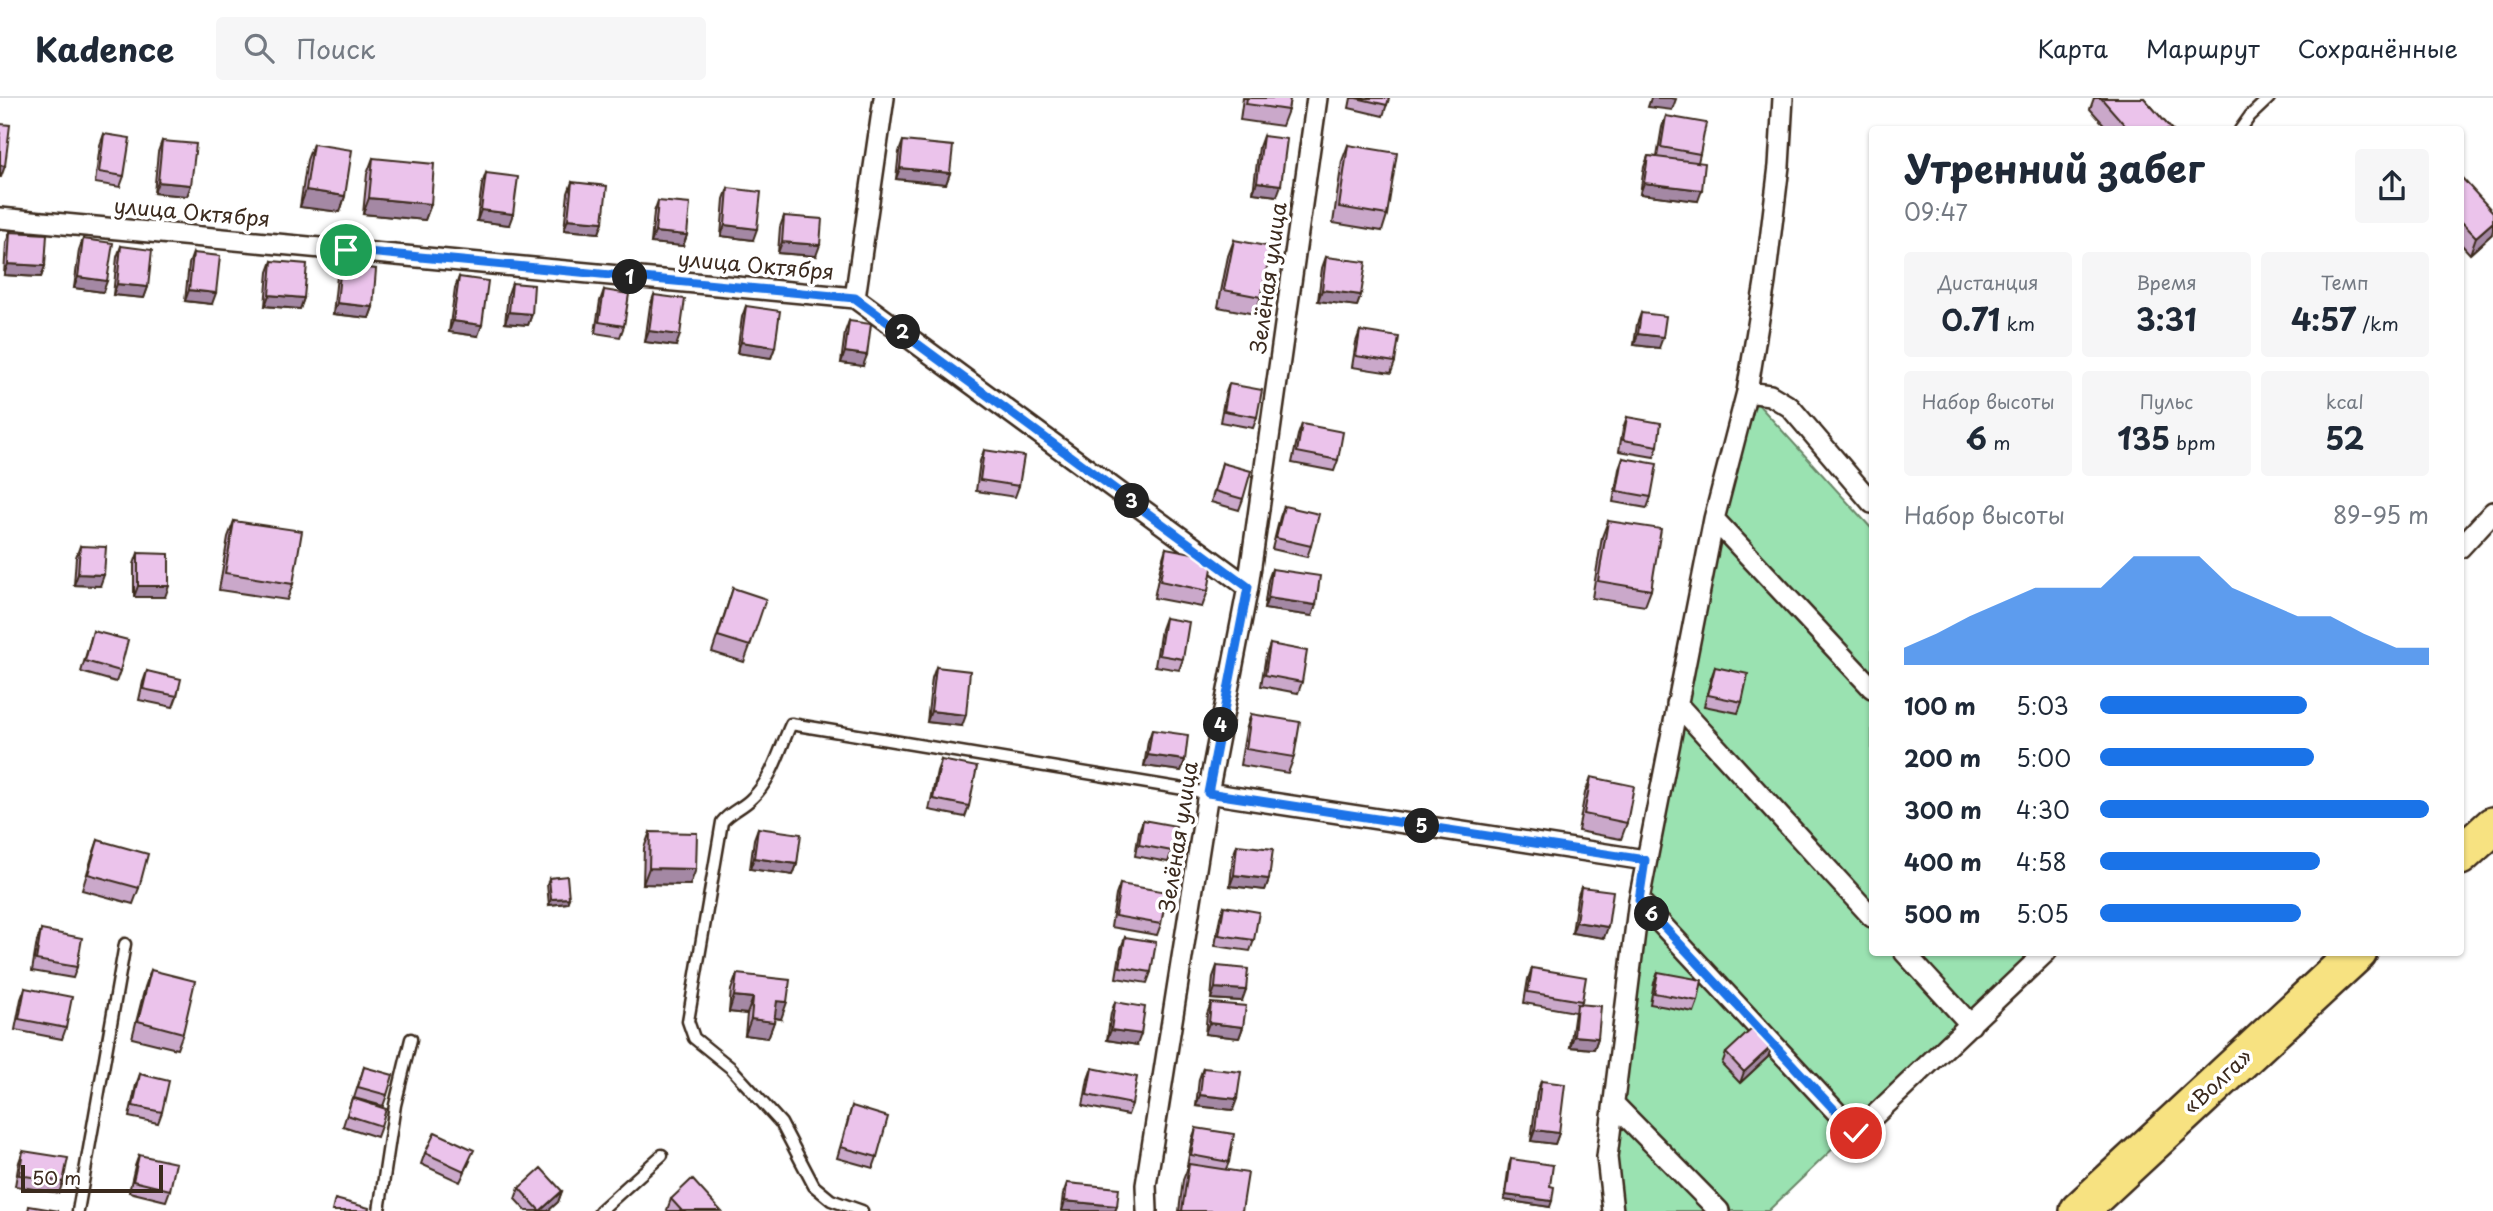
<!DOCTYPE html>
<html lang="ru">
<meta charset="utf-8">
<style>
body{margin:0;font-family:"Playpen Sans",sans-serif;background:#f6f6f7;color:#1f2937;height:100vh;display:flex;flex-direction:column;font-size:26px;white-space:nowrap}
*{box-sizing:border-box;margin:0}
p{font-size:23px;color:#747a83}
.icon{flex:none;width:38px;height:38px;fill:none;stroke:currentColor;stroke-width:2;stroke-linecap:round;stroke-linejoin:round}
.map{position:relative;flex:1;overflow:hidden}
.sheet{position:absolute;left:1869px;top:28px;width:595px;height:830px;display:flex;flex-direction:column;background:#fff;border-radius:7px;box-shadow:0 2px 5px #0004}
.sheet>*{flex:none}
.scale{position:absolute;left:21px;bottom:18px;width:142px;box-sizing:border-box;padding-left:7px;border:4px solid #3b2a1e;border-top:0;font-size:19px;line-height:24px;white-space:nowrap;color:#3b2a1e;-webkit-text-stroke:5px #fff;paint-order:stroke}
.pin{position:absolute;display:grid;place-items:center;width:60px;height:60px;color:#fff;margin:-30px;border:4px solid #fff;border-radius:50%;box-shadow:0 2px 7px #0007}
.km{position:absolute;width:35px;height:35px;margin:-18px;border-radius:50%;background:#222;color:#fff;font-size:19px;line-height:35px;text-align:center}
.round{display:grid;place-items:center;flex:none;width:74px;height:74px;border-radius:7px;background:#f6f6f7}
.overview{display:flex;align-items:center;justify-content:space-between;height:119px;padding:0 35px}
h1{font-size:38px;font-weight:700;line-height:52px}
.stats{display:grid;grid-template-columns:repeat(3,1fr);gap:10px;height:119px;padding:7px 35px}
.stats div{display:grid;align-content:center;border-radius:7px;background:#f6f6f7;text-align:center}
.stats b{font-size:30px;font-weight:700}
.stats small{font-size:19px;font-weight:400}
.stats p{font-size:19px}
.chart{height:196px;padding:14px 35px}
.chart p{display:flex;justify-content:space-between}
.chart svg{width:100%;height:126px;margin-top:7px;fill:#1a73e8;opacity:.7}
ul{padding:0 35px;list-style:none;font-size:23px}
li{display:grid;grid-template-columns:112px 84px 1fr;align-items:center;height:52px}
li i{height:18px;border-radius:9px;background:#1a73e8}
header{display:flex;align-items:center;gap:42px;box-sizing:border-box;height:98px;padding:0 35px;background:#fff;border-bottom:2px solid #e0e1e3}
header strong{font-size:33px}
nav{display:flex;gap:38px;margin-inline-start:auto;font-size:24px}
.search{width:490px;height:63px;background:#f6f6f7;display:flex;align-items:center;gap:18px;box-sizing:border-box;padding:0 24px;border-radius:7px;color:#747a83;font-size:26px}
.map>svg:first-child{display:block}
.green{fill:#9ae2b1;stroke:#6a8668;stroke-width:2}
.lines{fill:none;stroke-linecap:round;stroke-linejoin:round}
.lane-casing{stroke:#3b2a1e;stroke-width:15}
.street-casing{stroke:#3b2a1e;stroke-width:24}
.highway-casing{stroke:#3b2a1e;stroke-width:42}
.lane{stroke:#fff;stroke-width:10}
.street{stroke:#fff;stroke-width:19}
.highway{stroke:#f7e281;stroke-width:37}
.wall{fill:#caa8ca;stroke:#3b2a1e;stroke-width:2}
.shaded-wall{fill:#a488a4;stroke:#3b2a1e;stroke-width:2}
.building{fill:#ebc3eb;stroke:#3b2a1e;stroke-width:2}
.route-casing{stroke:#fff;stroke-width:14}
.route{stroke:#1a73e8;stroke-width:9}
.labels{text-anchor:middle;stroke-width:7;stroke-linejoin:round;paint-order:stroke}
.street-label{font-size:21px;fill:#3b2a1e;stroke:#fff}
</style>
<header>
<strong>Kadence</strong>
<div class="search"><svg class="icon" aria-label="search" viewBox="0 0 24 24"><circle cx="10" cy="10" r="6"/><path d="M15 15l6 6"/></svg>Поиск</div>
<nav><a>Карта</a><a>Маршрут</a><a>Сохранённые</a></nav>
</header>
<div class="map">
<svg width="2493" height="1113" viewBox="0 0 2493 1113">
<rect width="100%" height="100%" fill="#fff"/>
<filter id="ink" filterUnits="userSpaceOnUse"><feTurbulence type="fractalNoise" baseFrequency=".0143" numOctaves="2"/><feDisplacementMap in="SourceGraphic" scale="14" xChannelSelector="R" yChannelSelector="G"/><feConvolveMatrix kernelMatrix="1 2 1 2 8 2 1 2 1" color-interpolation-filters="sRGB"/></filter>
<g filter="url(#ink)">
<path class="green" d="M1747,294L1872,431V854H2038L1768,1113H1613L1607,1059L1639,802Z"/>
<g class="lines">
<defs>
<path id="lane" d="M2240,32L2250,18L2269,0
M78,1113L125,846
M379,1113L395,1007L411,941
M600,1113L662,1057
M862,1113L831,1102L814,1088L781,1025L731,970L694,940L688,923L722,724C732,712 743,710 752,700C772,682 780,650 791,626L1208,695"/>
<path id="street" d="M0,120L855,200L1248,489
M855,200L884,0
M1747,294L1770,297L1790,309L1872,405
M1714,421L1872,590
M2460,450L2493,414
M1677,606L1872,819
M1208,695L1645,762
M1639,802L1856,1035L2046,854
M1904,854L1971,927
M1614,1006L1719,1113
M1147,1113L1146,1087L1208,695L1248,489L1317,0
M1613,1113L1607,1059L1639,802L1714,421L1747,294L1765,184L1779,68L1783,0"/>
<path id="highway" d="M2460,758L2493,728
M2079,1113L2358,854"/>
</defs>
<use href="#lane" class="lane-casing"/>
<use href="#street" class="street-casing"/>
<use href="#highway" class="highway-casing"/>
<use href="#lane" class="lane"/>
<use href="#street" class="street"/>
<use href="#highway" class="highway"/>
</g>
<path class="wall" d="M1243,0H1290L1288,12L1282,28L1240,22Z
M1351,0H1389L1383,18L1349,10Z
M2094,0H2144L2172,32H2109L2090,11Z
M1666,18L1700,56L1698,64V103L1640,96L1644,69L1648,58L1657,59L1662,29Z
M104,36L124,78L120,89L95,85L100,47Z
M1263,38L1277,98L1253,95L1259,49Z
M162,43L191,87L187,98L154,95L158,54Z
M903,43L950,75L946,86L896,81L899,54Z
M313,46L345,98L340,114L300,109L307,62Z
M1348,47L1387,117L1382,133L1333,125L1342,63Z
M373,60L431,106L425,122L363,116L367,76Z
M486,75L509,127L477,123L482,86Z
M2460,81L2492,136L2470,156L2460,145Z
M572,84L603,124L599,135L564,132L568,95Z
M728,90L753,142L721,138L724,101Z
M658,103L687,137L683,148L651,145L654,114Z
M784,118L816,158L778,155L780,129Z
M10,134L45,168L41,179L4,177L6,145Z
M83,141L103,194L74,190L79,152Z
M1234,142L1261,199L1255,216L1218,209L1228,158Z
M121,148L148,189L144,200L113,197L117,159Z
M193,155L212,206L185,203L189,166Z
M1326,159L1361,197L1357,208L1318,203L1322,170Z
M272,163L304,200L300,211L265,208L268,174Z
M341,167L373,209L369,220L333,216L337,178Z
M459,179L478,238L449,234L455,190Z
M512,185L532,216L528,227L505,225L508,196Z
M604,192L624,228L620,239L595,235L600,203Z
M654,197L676,248L645,244L650,208Z
M746,208L775,249L771,260L737,255L742,219Z
M1641,215L1659,250L1634,247L1637,226Z
M849,223L863,268L841,265L845,234Z
M1360,233L1395,264L1391,275L1352,269L1356,244Z
M1229,286L1257,319L1253,330L1220,324L1225,297Z
M1627,319L1658,348L1654,359L1619,353L1623,330Z
M1302,326L1338,362L1334,373L1292,365L1298,337Z
M984,352L1019,388L1015,399L976,393L980,363Z
M1623,360L1651,399L1647,410L1613,404L1619,371Z
M1222,365L1243,401L1239,412L1211,404Z
M1284,408L1311,448L1307,459L1272,451L1280,419Z
M234,423L293,486L287,502L219,492L228,439Z
M1608,423L1651,492L1645,508L1592,500L1602,439Z
M80,448L100,488L74,487L76,459Z
M1166,450L1208,493L1202,509L1154,500L1161,466Z
M138,455L165,499H134V466Z
M1272,471L1312,518L1264,511L1268,482Z
M733,490L750,548L744,564L712,554Z
M1165,520L1183,561L1179,572L1155,568L1161,531Z
M93,533L120,573L116,584L81,574Z
M1270,546L1302,584L1298,595L1261,588L1266,557Z
M936,569L962,628L927,624L932,580Z
M1715,569L1742,604L1738,615L1704,608L1711,580Z
M147,573L177,598L173,609L139,602L143,584Z
M1251,616L1294,659L1288,675L1240,667L1246,632Z
M1152,632L1185,662L1181,673L1144,668L1148,643Z
M941,662L969,708L965,719L929,712L937,673Z
M1591,679L1627,725L1621,741L1578,733L1585,695Z
M1143,722L1172,753L1168,764L1135,758L1139,733Z
M758,730L797,766L793,777L750,771L754,741Z
M650,734L690,787L643,786L644,750Z
M98,742L139,790L133,806L82,792L92,759Z
M1237,747L1269,781L1265,792L1230,788L1233,758Z
M549,780L569,800L567,805L549,807L547,786Z
M1120,786L1161,826L1157,837L1111,829L1116,797Z
M1581,789L1604,840L1572,835L1577,800Z
M1224,808L1254,842L1250,853L1215,848L1220,819Z
M41,832L77,869L73,880L32,873L37,843Z
M1125,839L1151,874L1147,885L1116,880L1121,850Z
M1217,868L1242,903L1211,901L1213,879Z
M1532,870L1582,903L1581,906L1598,940L1594,951L1570,949L1575,914L1524,905L1528,881Z
M151,872L183,935L177,951L132,940L145,889Z
M1658,874L1698,903L1694,914L1650,906L1654,885Z
M737,876L781,921L775,920L768,940L745,937L747,916L729,914L731,892Z
M25,890L66,930L62,941L15,932L21,901Z
M1115,904L1137,947L1107,942L1111,915Z
M1211,905L1243,929L1239,940L1205,936L1207,916Z
M1772,948L1768,959L1740,985L1722,966L1726,955Z
M364,969L387,997L383,1008L354,1000Z
M1092,970L1132,1006L1128,1017L1083,1008L1088,981Z
M1203,970L1233,1012L1196,1008L1199,981Z
M140,976L162,1014L158,1025L129,1019L136,987Z
M1541,983L1559,1035L1555,1046L1531,1043L1537,994Z
M352,1000L381,1028L377,1039L343,1028Z
M852,1008L877,1059L873,1070L837,1060Z
M1196,1030L1229,1064L1226,1071L1242,1113H1179L1183,1082L1188,1069L1187,1068L1192,1041Z
M23,1053L63,1084L59,1095L15,1088L19,1064Z
M425,1055L470,1063L460,1084L421,1066Z
M139,1057L170,1092L166,1103L129,1094L135,1068Z
M1511,1061L1550,1088V1109L1504,1102L1509,1067Z
M1067,1085L1117,1108L1115,1113H1061L1063,1096Z
M519,1090L562,1093L558,1104L548,1113H526L515,1101Z
M671,1101L721,1113H668L667,1112Z"/>
<path class="shaded-wall" d="M1651,0H1671L1676,1L1672,12L1648,9Z
M0,67L5,68L1,79H0Z
M900,70L950,75L946,86L896,81Z
M158,84L191,87L187,98L154,95Z
M1257,84L1281,87L1277,98L1253,95Z
M1644,85L1702,92L1698,103L1640,96Z
M306,92L345,98L340,114L300,109Z
M369,100L431,106L425,122L363,116Z
M481,112L513,116L509,127L477,123Z
M568,121L603,124L599,135L564,132Z
M2493,124V132L2492,136L2470,156L2476,139Z
M725,127L757,131L753,142L721,138Z
M655,134L687,137L683,148L651,145Z
M782,144L820,147L816,158L778,155Z
M8,166L45,168L41,179L4,177Z
M78,179L107,183L103,194L74,190Z
M117,186L148,189L144,200L113,197Z
M189,192L216,195L212,206L185,203Z
M1322,192L1361,197L1357,208L1318,203Z
M269,197L304,200L300,211L265,208Z
M337,205L373,209L369,220L333,216Z
M509,214L532,216L528,227L505,225Z
M453,223L482,227L478,238L449,234Z
M649,233L680,237L676,248L645,244Z
M1638,236L1663,239L1659,250L1634,247Z
M741,244L775,249L771,260L737,255Z
M845,254L867,257L863,268L841,265Z
M78,476L104,477L100,488L74,487Z
M138,488H169L165,499H134Z
M1268,500L1316,507L1312,518L1264,511Z
M931,613L966,617L962,628L927,624Z
M1148,657L1185,662L1181,673L1144,668Z
M754,760L797,766L793,777L750,771Z
M649,770L696,771L690,787L643,786Z
M1234,777L1269,781L1265,792L1230,788Z
M569,800L567,805L549,807L551,801Z
M1576,824L1608,829L1604,840L1572,835Z
M1215,890L1246,892L1242,903L1211,901Z
M734,898L753,900L747,916L729,914Z
M777,903L787,904L781,921L771,919Z
M751,921L774,924L768,940L745,937Z
M1209,925L1243,929L1239,940L1205,936Z
M1111,932L1141,936L1137,947L1107,942Z
M1574,938L1598,940L1594,951L1570,949Z
M1772,948L1768,959L1740,985L1744,974Z
M1200,997L1237,1001L1233,1012L1196,1008Z
M1535,1032L1559,1035L1555,1046L1531,1043Z
M562,1093L558,1104L548,1113H540Z
M1506,1097L1552,1103L1550,1109L1504,1102Z
M1065,1103L1117,1108L1115,1113H1062Z"/>
<path class="building" d="M1247,0H1290L1288,12L1246,6Z
M1356,0H1389L1387,7Z
M2101,0H2144L2172,32H2129Z
M1666,18L1706,25L1700,56L1661,49Z
M0,26L10,27L5,68L0,67Z
M104,36L130,40L124,78L99,74Z
M1263,38L1287,41L1281,87L1257,84Z
M162,43L196,46L191,87L158,84Z
M903,43L953,48L950,75L900,70Z
M313,46L352,52L345,98L306,92Z
M1348,47L1397,55L1387,117L1339,109Z
M1648,58L1705,65L1702,92L1644,85Z
M373,60L434,66L431,106L369,100Z
M486,75L518,79L513,116L481,112Z
M2462,80L2493,114V124L2476,139L2460,122V81Z
M572,84L607,88L603,124L568,121Z
M728,90L761,94L757,131L725,127Z
M658,103L690,106L687,137L655,134Z
M784,118L822,121L820,147L782,144Z
M10,134L47,136L45,168L8,166Z
M83,141L113,145L107,183L78,179Z
M1234,142L1271,149L1261,199L1224,192Z
M121,148L152,152L148,189L117,186Z
M193,155L220,158L216,195L189,192Z
M1326,159L1366,164L1361,197L1322,192Z
M272,163L307,166L304,200L269,197Z
M341,167L376,171L373,209L337,205Z
M459,179L488,183L482,227L453,223Z
M512,185L534,187L532,216L509,214Z
M604,192L629,196L624,228L599,224Z
M654,197L685,201L680,237L649,233Z
M746,208L780,213L775,249L741,244Z
M1641,215L1666,218L1663,239L1638,236Z
M849,223L871,226L867,257L845,254Z
M1360,233L1399,239L1395,264L1356,258Z
M1229,286L1262,292L1257,319L1224,313Z
M1627,319L1661,325L1658,348L1623,342Z
M1302,326L1343,334L1338,362L1297,354Z
M984,352L1024,358L1019,388L980,382Z
M1623,360L1657,366L1651,399L1617,393Z
M1222,365L1251,373L1243,401L1215,393Z
M1284,408L1319,416L1311,448L1276,440Z
M234,423L302,433L293,486L225,475Z
M1608,423L1661,431L1651,492L1598,483Z
M80,448L106,449L104,477L78,476Z
M1166,450L1214,459L1208,493L1160,483Z
M138,455L169,456V488H138Z
M1272,471L1320,478L1316,507L1268,500Z
M733,490L766,501L750,548L718,538Z
M1165,520L1189,524L1183,561L1159,557Z
M93,533L128,542L120,573L85,563Z
M1270,546L1307,553L1302,584L1265,577Z
M936,569L970,573L966,617L931,613Z
M1715,569L1748,576L1742,604L1708,597Z
M147,573L181,581L177,598L143,591Z
M1251,616L1300,624L1294,659L1246,651Z
M1152,632L1188,637L1185,662L1148,657Z
M941,662L977,669L969,708L933,701Z
M1591,679L1634,688L1627,725L1584,716Z
M1143,722L1176,728L1172,753L1139,747Z
M758,730L801,736L797,766L754,760Z
M650,734L697,735L696,771L649,770Z
M98,742L148,756L139,790L88,776Z
M1237,747L1273,751L1269,781L1234,777Z
M567,778L569,800L551,801L549,780Z
M1120,786L1167,794L1161,826L1115,818Z
M1581,789L1613,793L1608,829L1576,824Z
M1224,808L1259,814L1254,842L1219,837Z
M41,832L82,840L77,869L36,862Z
M1125,839L1156,844L1151,874L1120,869Z
M1217,868L1248,871L1246,892L1215,890Z
M1532,870L1586,879L1582,903L1528,894Z
M151,872L195,883L183,935L138,923Z
M1658,874L1702,882L1698,903L1654,895Z
M737,876L790,882L787,904L777,903L774,924L751,921L753,900L734,898Z
M25,890L72,899L66,930L19,921Z
M1115,904L1145,909L1141,936L1111,932Z
M1211,905L1246,908L1243,929L1209,925Z
M1577,906L1601,908L1598,940L1574,938Z
M1754,929L1772,948L1744,974L1726,955Z
M364,969L393,977L387,997L358,989Z
M1092,970L1137,979L1132,1006L1087,997Z
M1203,970L1241,974L1237,1001L1200,997Z
M140,976L169,983L162,1014L133,1008Z
M1541,983L1565,986L1559,1035L1535,1032Z
M352,1000L386,1011L381,1028L347,1017Z
M852,1008L888,1019L877,1059L841,1049Z
M1196,1030L1234,1036L1229,1064L1191,1057Z
M435,1034L474,1052L464,1073L425,1055Z
M23,1053L68,1060L63,1084L19,1077Z
M139,1057L176,1065L170,1092L133,1083Z
M1511,1061L1553,1067L1550,1088L1554,1089L1552,1103L1506,1097Z
M1189,1066L1248,1075L1242,1113H1182Z
M541,1070L562,1093L540,1113L519,1090Z
M692,1081L721,1113H682L671,1101Z
M1067,1085L1119,1090L1117,1108L1065,1103Z
M335,1101L369,1110L368,1113H332Z
M29,1108L59,1113H28Z"/>
</g>
<g class="lines" filter="url(#ink)">
<defs>
<path id="route" d="M346,152L855,200L1248,489L1208,695L1645,762L1639,802L1856,1035"/>
</defs>
<use href="#route" class="route-casing"/>
<use href="#route" class="route"/>
</g>
<g class="labels">
<g class="street-label">
<text transform="translate(192 115) rotate(5)" y="7">улица Октября</text>
<text transform="translate(756 168) rotate(5)" y="7">улица Октября</text>
<text transform="translate(1269 180) rotate(-82)" y="7">Зелёная улица</text>
<text transform="translate(1179 739) rotate(-81)" y="7">Зелёная улица</text>
<text transform="translate(2218 984) rotate(-43)" y="7">«Волга»</text>
</g>
</g>
</svg>
<div class="scale">50 m</div>
<div class="pin" style="left:346px;top:152px;background:#1e9e55"><svg class="icon" aria-label="arrive" viewBox="0 0 24 24"><path d="M6 21V4h12l-3 4 3 4H6"/></svg></div>
<div class="pin" style="left:1856px;top:1035px;background:#d93025"><svg class="icon" aria-label="check" viewBox="0 0 24 24"><path d="M5 12l5 5 9-10"/></svg></div>
<b class="km" style="left:630px;top:179px">1</b>
<b class="km" style="left:903px;top:234px">2</b>
<b class="km" style="left:1132px;top:403px">3</b>
<b class="km" style="left:1221px;top:627px">4</b>
<b class="km" style="left:1422px;top:728px">5</b>
<b class="km" style="left:1652px;top:816px">6</b>
<section class="sheet">
<div class="overview"><div><h1>Утренний забег</h1><p>09:47</p></div><a class="round"><svg class="icon" aria-label="share" viewBox="0 0 24 24"><path d="M12 15V3M7 8l5-5 5 5M5 13v7h14v-7"/></svg></a></div>
<div class="stats">
<div><p>Дистанция</p><b>0.71<small> km</small></b></div>
<div><p>Время</p><b>3:31</b></div>
<div><p>Темп</p><b>4:57<small> /km</small></b></div>
</div>
<div class="stats">
<div><p>Набор высоты</p><b>6<small> m</small></b></div>
<div><p>Пульс</p><b>135<small> bpm</small></b></div>
<div><p>kcal</p><b>52</b></div>
</div>
<div class="chart"><p><span>Набор высоты</span>89–95 m</p>
<svg viewBox="0 0 160 44" preserveAspectRatio="none"><path d="M0 44V38L10 33L20 27L30 22L40 17L50 17L60 17L70 6L80 6L90 6L100 17L110 22L120 27L130 27L140 33L150 38L160 38V44z"/></svg>
</div>
<ul>
<li><b>100 m</b>5:03<i style="width:63%"></i></li>
<li><b>200 m</b>5:00<i style="width:65%"></i></li>
<li><b>300 m</b>4:30<i style="width:100%"></i></li>
<li><b>400 m</b>4:58<i style="width:67%"></i></li>
<li><b>500 m</b>5:05<i style="width:61%"></i></li>
</ul>
</section>
</div>
